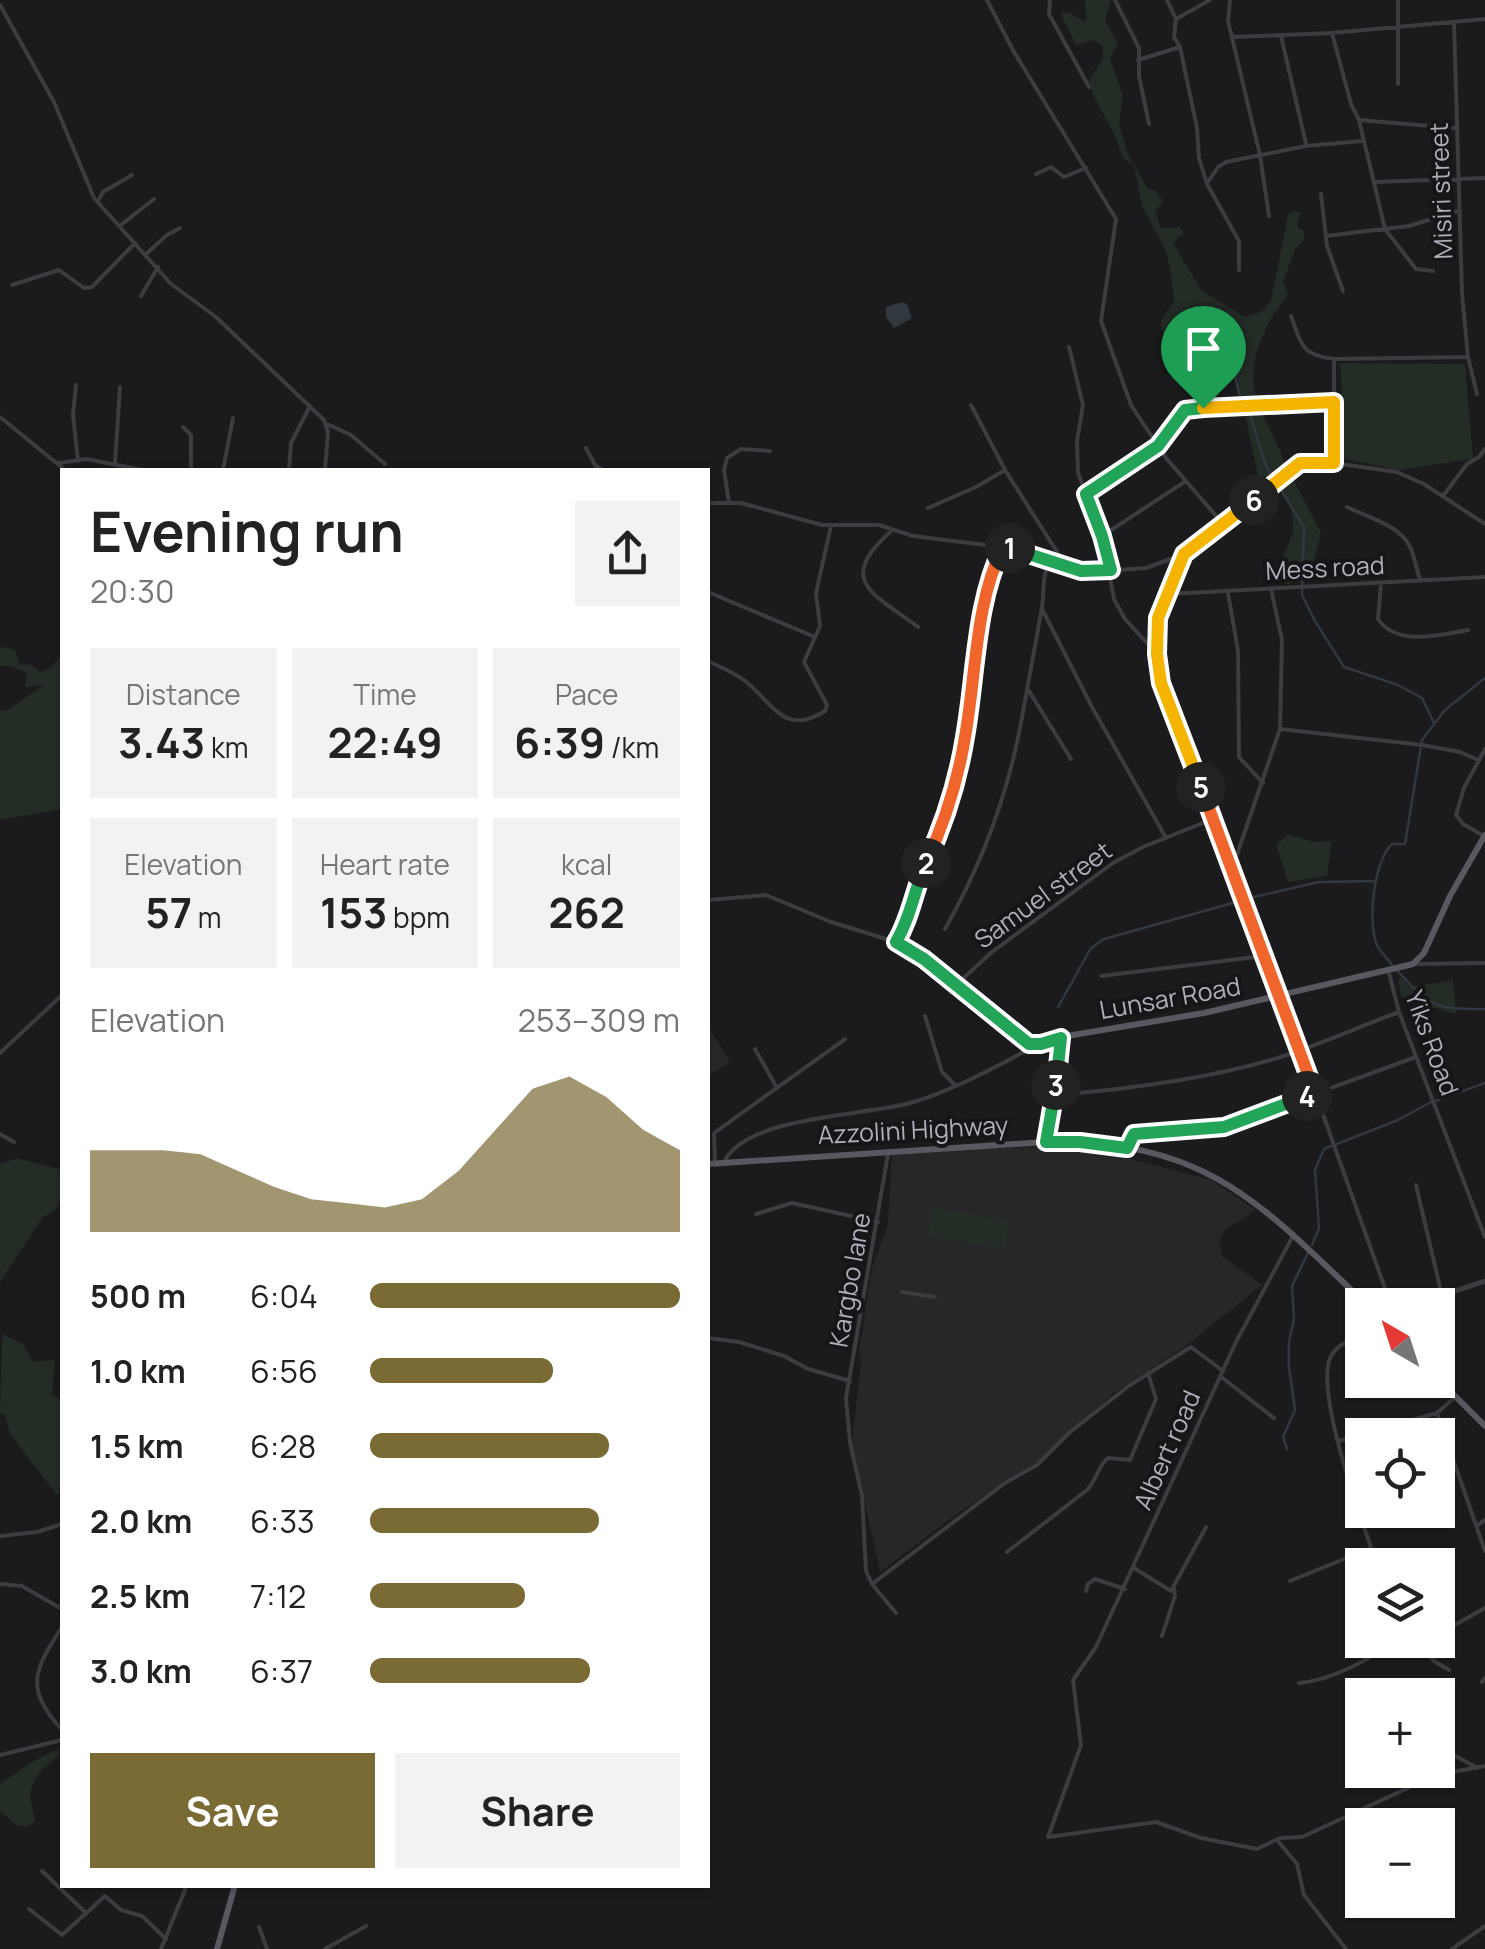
<!DOCTYPE html>
<meta charset="utf-8">
<style>
body{margin:0;font-family:Manrope,sans-serif;background:#f2f2f2;color:#222;height:100vh;display:flex;flex-direction:column;font-size:38px;white-space:nowrap}
*{box-sizing:border-box;margin:0}
p{font-size:32px;color:#767676}
.icon{flex:none;width:55px;height:55px;fill:none;stroke:currentColor;stroke-width:2;stroke-linecap:round;stroke-linejoin:round}
.map{position:relative;flex:1;overflow:hidden}
.details{position:absolute;left:60px;top:468px;width:650px;height:1420px;display:flex;flex-direction:column;background:#fff;border-radius:0px;box-shadow:0 2px 8px #0004}
.details>*{flex:none}
.needle{width:65px;rotate:321deg}
.tools{position:absolute;left:1345px;top:1288px;display:grid;gap:20px}
.tools a{display:grid;place-items:center;width:110px;height:110px;border-radius:0px;background:#fff;box-shadow:0 2px 8px #0004;font-size:50px}
.pin{position:absolute;display:grid;place-items:center;width:85px;height:85px;color:#fff;margin:-102px -42px;border-radius:50% 50% 50% 0;rotate:-45deg;box-shadow:0 0 10px #0007}
.pin .icon{rotate:45deg}
.km{position:absolute;width:50px;height:50px;margin:-25px;border-radius:50%;background:#222;color:#fff;font-size:28px;line-height:50px;text-align:center}
.round{display:grid;place-items:center;flex:none;width:105px;height:105px;border-radius:0px;background:#f2f2f2}
.summary{display:flex;align-items:center;justify-content:space-between;height:170px;padding:0 30px}
h1{font-size:55px;font-weight:700;line-height:75px}
.metrics{display:grid;grid-template-columns:repeat(3,1fr);gap:15px;height:170px;padding:10px 30px}
.metrics div{display:grid;align-content:center;border-radius:0px;background:#f2f2f2;text-align:center}
.metrics b{font-size:42px;font-weight:700}
.metrics small{font-size:28px;font-weight:400}
.metrics p{font-size:28px}
.chart{height:280px;padding:20px 30px}
.chart p{display:flex;justify-content:space-between}
.chart svg{width:100%;height:180px;margin-top:10px;fill:#7a6a34;opacity:.7}
.cta{display:flex;gap:20px;margin-top:auto;padding:20px 30px}
.cta a{flex:1;height:115px;border-radius:0px;background:#7a6a34;color:#fff;font-size:40px;font-weight:700;line-height:115px;text-align:center}
.cta a+a{background:#f2f2f2;color:#222}
ul{padding:0 30px;list-style:none;font-size:32px}
li{display:grid;grid-template-columns:160px 120px 1fr;align-items:center;height:75px}
li i{height:25px;border-radius:12px;background:#7a6a34}
.map>svg:first-child{display:block}
.built{fill:#272629}
.green{fill:#242c26}
.water{fill:#313840}
.lines{fill:none;stroke-linecap:round;stroke-linejoin:round}
.stream{stroke:#313840;stroke-width:2.5}
.minor{stroke:#3c3c41;stroke-width:4}
.tertiary{stroke:#3c3c41;stroke-width:5}
.primary{stroke:#585960;stroke-width:6}
.split-1-casing{stroke:#fff;stroke-width:20}
.split-2-casing{stroke:#fff;stroke-width:20}
.split-3-casing{stroke:#fff;stroke-width:20}
.split-4-casing{stroke:#fff;stroke-width:20}
.split-5-casing{stroke:#fff;stroke-width:20}
.split-6-casing{stroke:#fff;stroke-width:20}
.split-7-casing{stroke:#fff;stroke-width:20}
.split-1{stroke:#22a559;stroke-width:12}
.split-2{stroke:#f0652b;stroke-width:12}
.split-3{stroke:#22a559;stroke-width:12}
.split-4{stroke:#22a559;stroke-width:12}
.split-5{stroke:#f0652b;stroke-width:12}
.split-6{stroke:#f5b400;stroke-width:12}
.split-7{stroke:#f5b400;stroke-width:12}
.labels{text-anchor:middle;stroke-width:8;stroke-linejoin:round;paint-order:stroke}
.street-label{font-size:25px;fill:#aeb0bb;stroke:#161517}
</style>
<div class="map">
<svg width="1485" height="1949" viewBox="0 0 1485 1949">
<rect width="100%" height="100%" fill="#1b1a1c"/>
<path class="built" d="M708,1025L730,1062L708,1076Z
M1051,1147L1131,1159L1211,1180L1256,1210L1225,1230L1219,1241L1223,1257L1262,1285L1183,1348L1115,1392L1046,1456L958,1513L880,1572L852,1443L861,1361L859,1354L871,1271L888,1224L892,1150Z"/>
<path class="green" d="M1085,0H1111L1105,20L1118,44L1110,58L1123,96L1119,123L1127,152L1148,189L1156,191L1163,201L1155,212L1161,228L1180,227L1184,235L1178,237L1174,244L1201,290L1245,317L1261,312L1271,301L1288,215L1293,211L1302,213L1297,220L1298,228L1305,231L1303,241L1295,249L1283,282L1288,294C1282,305 1272,314 1267,326C1236,392 1264,407 1286,466L1261,489L1236,374L1221,341L1198,328L1174,341L1171,334L1161,330V320L1174,301L1171,273L1166,251L1142,206L1134,165L1123,158C1119,148 1116,136 1110,126C1102,111 1093,99 1089,80L1103,58V47L1094,40L1076,45L1060,13L1068,12L1086,22Z
M1340,363L1465,364L1473,459L1398,470L1336,457L1343,408Z
M1290,473L1321,533L1309,581L1284,584L1283,557L1293,533L1292,511L1279,483Z
M7,647L16,652L20,665L29,664L40,672L49,669L62,654V809L0,820V711L9,709L44,685L25,687L27,673L11,666H0V648Z
M1288,834L1313,842L1332,841L1327,876L1288,882L1276,845Z
M1404,975L1407,984L1417,986L1453,980L1456,1014L1431,1007L1427,1017L1418,1013L1410,996L1402,998L1398,979Z
M17,1158L62,1170V1199L57,1208L42,1218L0,1282V1164Z
M933,1208L1010,1220L1005,1249L928,1237Z
M2,1334L23,1344L33,1362L55,1360L52,1395L62,1400V1492L57,1495L10,1434L5,1415L0,1413Z
M62,1747V1755C48,1762 32,1777 30,1795C30,1802 34,1813 35,1821L26,1827L16,1825L0,1811V1784L32,1762Z"/>
<path class="water" d="M902,302L907,304L912,318L894,328L886,317V307Z"/>
<g class="lines">
<path class="stream" d="M1229,350L1240,397L1251,418L1266,466L1304,527L1302,595L1315,621L1344,667L1398,685L1422,698L1434,723
M1245,899L1319,882L1376,881
M1392,965C1388,959 1380,952 1377,945C1367,923 1374,860 1392,844H1405L1422,740L1445,710L1485,678
M1397,970C1431,1008 1435,1009 1485,1009
M1058,1007L1091,948L1104,939L1240,901
M1436,1101L1485,1083
M1337,1144L1398,1120L1431,1102
M1312,1245L1319,1228L1315,1170L1324,1149L1331,1146
M1287,1449L1283,1437L1295,1410L1289,1367V1342L1294,1319L1292,1286L1308,1253"/>
<path class="minor" d="M987,0L1014,52L1116,219L1101,321L1131,405L1166,458L1224,525
M1050,0L1049,14L1089,87
M1115,0L1139,48V76L1149,124
M1167,0L1176,19
M1230,0L1228,21L1260,155L1269,216
M0,5L54,102L94,198L171,284L216,317L324,420L328,432L325,470
M1176,19L1174,37L1180,47L1197,128L1199,158L1207,184L1239,241V270
M1176,19L1210,0
M1454,22L1462,294L1468,357L1477,394
M1332,33L1351,104L1359,120L1385,229L1416,269L1433,271
M1281,36L1306,144
M1232,37L1332,33L1485,19
M1138,60L1180,47
M1398,84V0
M1359,120L1454,128
M1036,174L1051,167L1064,177L1086,168
M1208,182L1218,167L1226,162L1306,146L1362,141
M1375,182L1485,178
M1321,194L1327,246L1343,291
M98,201L103,192L132,175
M121,225L154,199
M1326,236L1409,226L1458,211
M146,254L167,235L180,228
M12,285L59,270L84,288L92,287L135,243
M141,296L158,267
M1291,316C1302,345 1301,355 1334,359
M1069,347L1083,405L1077,441L1078,473L1102,536L1114,599L1125,619L1157,654
M76,385L73,415L78,461
M971,405L1005,470L1066,566
M1203,408L1206,349
M0,417L65,470
M327,424L351,435L385,464
M183,427L191,435V470
M586,448L595,465L602,470
M59,463L86,459L143,470
M115,463L120,387
M1334,463V359L1468,357
M223,470L233,418
M289,470L291,443L310,406
M1086,494L1158,445L1185,410L1334,401
M1443,496L1467,464L1479,457L1485,449
M708,503H741L822,525H879L913,536L1009,548L1089,572L1146,568L1184,554
M729,503L724,470L727,458L741,449L770,451
M1347,507C1367,517 1400,525 1410,547C1415,557 1416,569 1420,579
M928,508L976,487L1005,470
M892,530C836,581 871,592 918,627
M1102,536L1186,481
M1381,583L1378,619C1397,647 1440,635 1468,630
M708,592L815,637
M1228,593L1238,651L1239,757L1263,783
M1168,594L1485,577
M1042,609L1092,707L1166,838
M708,661C720,667 733,672 744,680C773,703 784,737 825,711L827,705L804,662L820,626L816,593L831,526
M1029,691L1071,759
M1280,729L1422,745L1460,752L1478,760
M1484,836L1463,824L1456,815L1464,788L1485,749
M1232,869L1280,729L1282,640L1271,589
M708,900L766,895L831,922L896,942L924,959L1029,1044L1041,1045L1061,1037
M945,929C983,862 1010,788 1023,712C1029,679 1035,646 1041,613C1045,594 1041,580 1049,561
M896,942C908,922 908,905 916,885C935,836 955,789 965,738C977,675 975,608 1002,549
M1413,964L1485,963
M1389,973L1399,1012L1485,1237
M1101,976L1264,956
M956,985L992,952L1113,863L1143,847L1213,819
M925,1016L942,1072L954,1084
M755,1049L777,1088
M0,1053L62,995
M1055,1095C1131,1089 1211,1079 1284,1056C1323,1043 1361,1026 1399,1012
M0,1134L14,1142
M1127,1148L1134,1134L1224,1127L1416,1057
M888,1154L846,1398L850,1442L862,1496L866,1571L872,1584L896,1613
M725,1160C750,1115 868,1116 914,1102C955,1089 997,1067 1034,1046
M715,1163L714,1133L845,1039
M1416,1185L1442,1296
M756,1214L792,1203L878,1222
M1294,1234L1236,1342L1096,1647L1073,1680L1081,1745L1048,1837L1156,1822L1201,1838L1257,1849L1280,1838L1302,1837L1436,1775L1485,1766
M902,1292L935,1297
M1391,1305L1300,1050L1161,683L1157,654L1158,618L1184,554L1301,463H1334L1397,472L1424,484L1485,524
M1362,1334C1351,1340 1338,1344 1331,1356C1313,1390 1364,1526 1377,1565
M708,1338L739,1342L784,1356L808,1369L850,1381
M1220,1376L1274,1418
M1437,1413L1485,1551
M1339,1441L1437,1413L1454,1398
M1476,1526L1485,1520
M0,1536L37,1532L62,1524
M1007,1552L1087,1490C1097,1480 1097,1467 1108,1458L1130,1460L1156,1399L1148,1373
M1134,1568L1171,1591L1206,1527
M1290,1581L1371,1548
M0,1584L22,1586L62,1609
M872,1584L1005,1483L1037,1465L1070,1432L1130,1385L1191,1347L1223,1371
M1086,1591L1088,1584L1095,1579L1125,1589
M1438,1626H1453L1485,1608
M62,1627C34,1670 24,1688 62,1730
M1162,1636L1175,1596L1174,1589
M1419,1640L1434,1661L1449,1670
M1482,1682L1485,1678
M1299,1683C1328,1681 1372,1660 1393,1640
M1438,1746L1477,1768
M0,1755L62,1740
M1278,1841L1297,1864L1304,1895L1346,1949
M42,1871L85,1912
M29,1909L62,1935L105,1896L121,1910L142,1916L166,1939
M259,1927L267,1949
M161,1949L187,1885
M325,1949L366,1926
M1452,1949L1485,1926"/>
<path class="tertiary" d="M1413,1305L1485,1281"/>
<path class="primary" d="M1046,1142L1061,1037L1204,1013L1413,964L1424,953L1450,896L1485,835
M708,1164L1046,1142C1207,1140 1259,1202 1367,1305
M1384,1305H1390
M1438,1379L1485,1426
M217,1949L235,1885"/>
</g>
<g class="lines">
<defs>
<path id="split-1" d="M1010,548L1081,571L1111,570L1102,536L1086,494L1158,446L1185,410L1203,408"/>
<path id="split-2" d="M926,863C944,824 958,780 965,737C976,677 975,602 1003,547L1010,548"/>
<path id="split-3" d="M926,863C914,890 911,917 896,942L924,959L1029,1044H1041L1061,1038L1056,1085"/>
<path id="split-4" d="M1056,1085L1046,1142H1080L1127,1148L1134,1134L1224,1127L1307,1096"/>
<path id="split-5" d="M1201,787L1315,1093L1307,1096"/>
<path id="split-6" d="M1201,787L1161,683L1157,654L1158,618L1184,554L1254,500"/>
<path id="split-7" d="M1203,408L1334,402V463H1300L1254,500"/>
</defs>
<use href="#split-1" class="split-1-casing"/>
<use href="#split-2" class="split-2-casing"/>
<use href="#split-3" class="split-3-casing"/>
<use href="#split-4" class="split-4-casing"/>
<use href="#split-5" class="split-5-casing"/>
<use href="#split-6" class="split-6-casing"/>
<use href="#split-7" class="split-7-casing"/>
<use href="#split-1" class="split-1"/>
<use href="#split-2" class="split-2"/>
<use href="#split-3" class="split-3"/>
<use href="#split-4" class="split-4"/>
<use href="#split-5" class="split-5"/>
<use href="#split-6" class="split-6"/>
<use href="#split-7" class="split-7"/>
</g>
<g class="labels">
<g class="street-label">
<text transform="translate(1441 191) rotate(-92)" y="9">Misiri street</text>
<text transform="translate(1325 568) rotate(-3)" y="9">Mess road</text>
<text transform="translate(1043 895) rotate(-36)" y="9">Samuel street</text>
<text transform="translate(1170 998) rotate(-10)" y="9">Lunsar Road</text>
<text transform="translate(1432 1043) rotate(70)" y="9">Yiks Road</text>
<text transform="translate(913 1130) rotate(-3)" y="9">Azzolini Highway</text>
<text transform="translate(850 1280) rotate(-80)" y="9">Kargbo lane</text>
<text transform="translate(1167 1450) rotate(-66)" y="9">Albert road</text>
</g>
</g>
</svg>
<div class="tools">
<a><svg class="needle" viewBox="-14 -14 28 28"><path d="M0-13l5 13h-10z" fill="#e53935"/><path d="M0 13l5-13h-10z" fill="#767676"/></svg></a>
<a><svg class="icon" aria-label="locate" viewBox="0 0 24 24"><circle cx="12" cy="12" r="6"/><path d="M12 2v4M12 18v4M2 12h4M18 12h4"/></svg></a>
<a><svg class="icon" aria-label="layers" viewBox="0 0 24 24"><path d="M12 4l9 5-9 5-9-5zM3 14l9 5 9-5"/></svg></a>
<a>+</a>
<a>−</a>
</div>
<div class="pin" style="left:1203px;top:408px;background:#1e9e55"><svg class="icon" aria-label="arrive" viewBox="0 0 24 24"><path d="M6 21V4h12l-3 4 3 4H6"/></svg></div>
<b class="km" style="left:1010px;top:548px">1</b>
<b class="km" style="left:926px;top:863px">2</b>
<b class="km" style="left:1056px;top:1085px">3</b>
<b class="km" style="left:1307px;top:1096px">4</b>
<b class="km" style="left:1201px;top:787px">5</b>
<b class="km" style="left:1254px;top:500px">6</b>
<section class="details">
<div class="summary"><div><h1>Evening run</h1><p>20:30</p></div><a class="round"><svg class="icon" aria-label="share" viewBox="0 0 24 24"><path d="M12 15V3M7 8l5-5 5 5M5 13v7h14v-7"/></svg></a></div>
<div class="metrics">
<div><p>Distance</p><b>3.43<small> km</small></b></div>
<div><p>Time</p><b>22:49</b></div>
<div><p>Pace</p><b>6:39<small> /km</small></b></div>
</div>
<div class="metrics">
<div><p>Elevation</p><b>57<small> m</small></b></div>
<div><p>Heart rate</p><b>153<small> bpm</small></b></div>
<div><p>kcal</p><b>262</b></div>
</div>
<div class="chart"><p><span>Elevation</span>253–309 m</p>
<svg viewBox="0 0 160 44" preserveAspectRatio="none"><path d="M0 44V24L10 24L20 24L30 25L40 29L50 33L60 36L70 37L80 38L90 36L100 29L110 19L120 9L130 6L140 11L150 19L160 24V44z"/></svg>
</div>
<ul>
<li><b>500 m</b>6:04<i style="width:100%"></i></li>
<li><b>1.0 km</b>6:56<i style="width:59%"></i></li>
<li><b>1.5 km</b>6:28<i style="width:77%"></i></li>
<li><b>2.0 km</b>6:33<i style="width:74%"></i></li>
<li><b>2.5 km</b>7:12<i style="width:50%"></i></li>
<li><b>3.0 km</b>6:37<i style="width:71%"></i></li>
</ul>
<div class="cta"><a>Save</a><a>Share</a></div>
</section>
</div>
